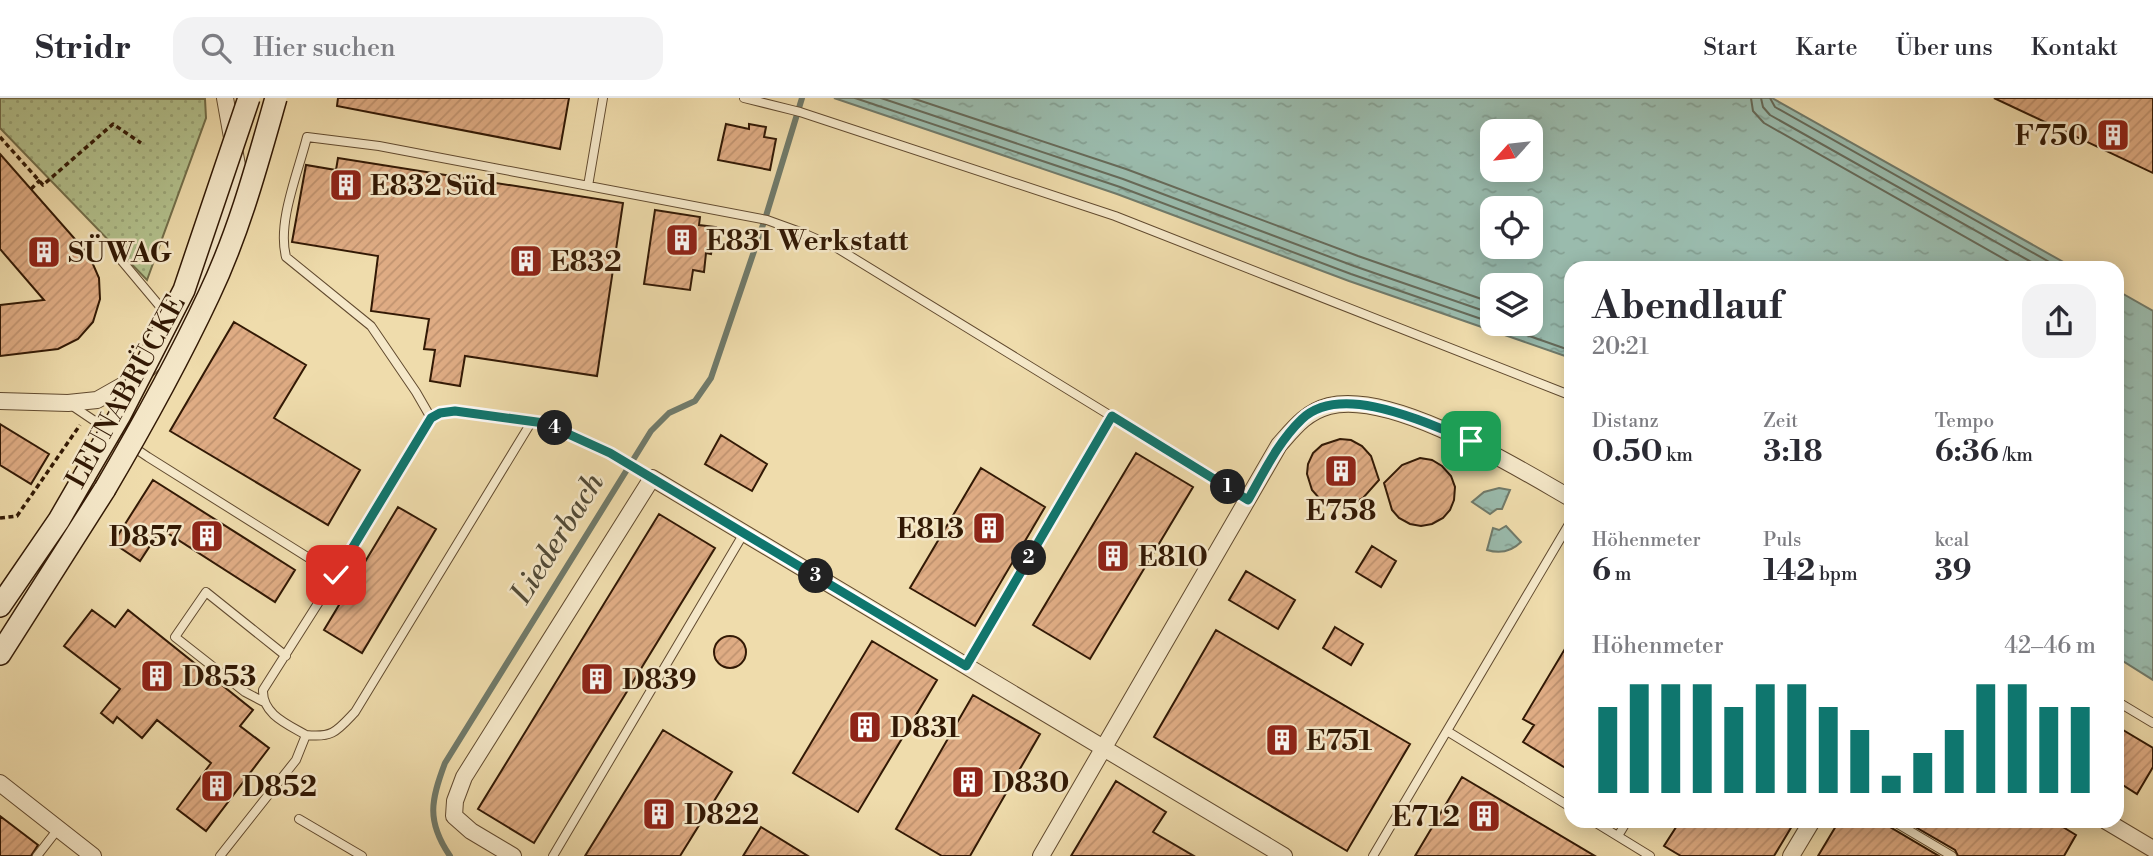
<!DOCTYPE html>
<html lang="de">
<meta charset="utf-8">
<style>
body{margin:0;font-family:"Libre Bodoni",serif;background:#f2f2f3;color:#2b2b33;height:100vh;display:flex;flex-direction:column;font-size:26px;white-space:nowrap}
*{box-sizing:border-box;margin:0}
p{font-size:23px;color:#7c7c81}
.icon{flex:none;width:38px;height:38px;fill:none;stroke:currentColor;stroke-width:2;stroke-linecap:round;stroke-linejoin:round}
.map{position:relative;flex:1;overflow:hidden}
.sheet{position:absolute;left:1564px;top:163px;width:560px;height:567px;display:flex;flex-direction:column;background:#fff;border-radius:21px;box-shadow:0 4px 18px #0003}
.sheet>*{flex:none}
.needle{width:46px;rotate:243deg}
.buttons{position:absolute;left:1480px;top:21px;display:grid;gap:14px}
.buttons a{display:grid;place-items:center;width:63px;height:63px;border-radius:14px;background:#fff;box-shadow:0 4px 18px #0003;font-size:35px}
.pin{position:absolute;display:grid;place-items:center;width:60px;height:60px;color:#fff;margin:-30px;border-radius:14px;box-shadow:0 4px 10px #0006}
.km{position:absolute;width:35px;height:35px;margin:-18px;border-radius:50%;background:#222;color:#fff;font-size:19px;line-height:35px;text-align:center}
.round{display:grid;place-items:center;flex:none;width:74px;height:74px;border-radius:21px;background:#f2f2f3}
.head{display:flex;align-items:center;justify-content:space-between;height:119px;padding:0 28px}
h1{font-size:38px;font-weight:700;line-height:52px}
.metrics{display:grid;grid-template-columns:repeat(3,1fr);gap:10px;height:119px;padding:7px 28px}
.metrics div{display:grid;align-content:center}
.metrics b{font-size:30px;font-weight:700}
.metrics small{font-size:19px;font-weight:400}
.metrics p{font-size:19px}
.chart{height:196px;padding:14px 28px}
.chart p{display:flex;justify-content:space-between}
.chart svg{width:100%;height:126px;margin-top:7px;stroke:#0f766e;stroke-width:6}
header{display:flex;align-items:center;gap:42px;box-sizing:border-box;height:98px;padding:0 35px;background:#fff;border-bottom:2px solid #e1e1e2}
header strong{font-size:33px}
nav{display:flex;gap:38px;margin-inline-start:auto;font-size:24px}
.search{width:490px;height:63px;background:#f2f2f3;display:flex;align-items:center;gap:18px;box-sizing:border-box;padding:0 24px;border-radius:21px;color:#7c7c81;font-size:26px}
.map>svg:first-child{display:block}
.green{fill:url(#green-dots);stroke:#726e4a;stroke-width:2}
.water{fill:url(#water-ripples);stroke:#707a6a;stroke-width:2;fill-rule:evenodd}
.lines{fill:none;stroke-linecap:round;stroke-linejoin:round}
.shore{stroke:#666a59;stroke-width:2}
.stream{stroke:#707a6a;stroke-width:6}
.building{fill:url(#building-hatch);stroke:#321905;stroke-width:2}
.service-casing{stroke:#614a2f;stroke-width:10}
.minor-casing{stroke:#614a2f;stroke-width:18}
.secondary-casing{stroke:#321905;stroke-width:24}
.path{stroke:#321905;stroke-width:3.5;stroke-dasharray:5 3.5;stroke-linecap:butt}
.service{stroke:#f5e8c9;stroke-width:8}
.minor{stroke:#f5e8c9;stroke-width:16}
.secondary{stroke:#f5e8c9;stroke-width:21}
.secondary-bridge-casing{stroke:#321905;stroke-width:24;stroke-linecap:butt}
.secondary-bridge{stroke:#f5e8c9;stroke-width:21}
.route-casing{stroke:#fff;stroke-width:14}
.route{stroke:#0f766e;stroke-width:9}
.labels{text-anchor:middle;stroke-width:5;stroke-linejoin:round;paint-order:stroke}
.poi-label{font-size:28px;font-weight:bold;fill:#321905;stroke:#f5e8c9;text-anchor:start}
.street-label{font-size:28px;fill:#321905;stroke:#f5e8c9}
.water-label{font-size:30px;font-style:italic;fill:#514a37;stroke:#f5e8c9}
</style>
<header>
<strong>Stridr</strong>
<div class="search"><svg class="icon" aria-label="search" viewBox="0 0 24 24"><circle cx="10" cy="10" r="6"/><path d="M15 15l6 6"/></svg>Hier suchen</div>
<nav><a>Start</a><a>Karte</a><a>Über uns</a><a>Kontakt</a></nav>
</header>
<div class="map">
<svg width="2153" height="758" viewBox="0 0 2153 758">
<defs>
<pattern id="green-dots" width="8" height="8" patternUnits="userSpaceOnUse" patternTransform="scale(1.75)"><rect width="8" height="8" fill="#b3c28e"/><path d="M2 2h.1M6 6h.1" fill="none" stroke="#9aa679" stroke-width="1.8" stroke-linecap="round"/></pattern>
<pattern id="water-ripples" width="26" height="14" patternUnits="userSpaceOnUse" patternTransform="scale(1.75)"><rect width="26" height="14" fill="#9abbad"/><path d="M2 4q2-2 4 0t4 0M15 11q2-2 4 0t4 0" fill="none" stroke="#85a093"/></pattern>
<pattern id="building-hatch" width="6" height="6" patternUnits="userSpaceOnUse" patternTransform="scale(1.75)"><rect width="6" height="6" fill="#dfac84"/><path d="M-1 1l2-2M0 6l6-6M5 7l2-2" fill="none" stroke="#c09370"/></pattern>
</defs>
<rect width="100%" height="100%" fill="#efdcac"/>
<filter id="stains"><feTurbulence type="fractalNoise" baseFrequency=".00286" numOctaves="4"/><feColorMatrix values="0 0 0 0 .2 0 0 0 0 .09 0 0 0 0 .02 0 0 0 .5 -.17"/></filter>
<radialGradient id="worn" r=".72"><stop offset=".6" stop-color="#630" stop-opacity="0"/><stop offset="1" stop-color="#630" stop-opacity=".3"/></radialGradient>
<path class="green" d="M0,0L205,1L206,20L147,182L0,30Z"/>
<path class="water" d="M834,0H1772L2074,170H1572L1571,260L1349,183L1117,96ZM1531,33V72H1493V33ZM1531,110V149H1493V110ZM1493,187H1531V226H1493Z
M2118,193L2153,213V582L2118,560Z
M1499,390L1510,392L1502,411H1497L1490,416L1472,404L1484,394Z
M1506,428L1521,444C1511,454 1500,456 1487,452L1493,430L1499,432Z"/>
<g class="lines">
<path class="shore" d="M855,0L1120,89L1351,176L1493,225
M881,0L1123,81L1354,168L1493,216
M912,0L1126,71L1358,158L1493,205
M1751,0L1753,13L1764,25L2020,170
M1761,0L1763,9L1770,17L2042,170
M1770,0L1775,9L2060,170
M1495,226L1572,253"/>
<path class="stream" d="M450,758C426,723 431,702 445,665L651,333L669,315L695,303L711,280L766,118L802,0"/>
</g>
<path class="building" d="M338,0H569L560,51L337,8Z
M1994,0H2153V75Z
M726,26L749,31V26L766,29L764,39L776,41L770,72L718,62Z
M0,56L89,157L99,180L100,201L93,224L78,241L58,251L0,258V207L44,202L0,151Z
M338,60L623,105L597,278L465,258L460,288L430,283L435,252L424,251L429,221L371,213L378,158L292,144L306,67L336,72Z
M655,112L700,119L699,127L716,129L711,156L706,155L704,174L693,172L690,192L644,186Z
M234,224L306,267L274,320L360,372L328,427L170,333Z
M0,326L49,356L31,386L0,367Z
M721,337L767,366L752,393L705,366Z
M1340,341L1351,342L1362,348L1371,358L1379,382L1363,400L1352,406L1341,408L1329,406L1319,400L1312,392L1307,376L1308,366L1313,355L1322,347Z
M1136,355L1193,389L1090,561L1033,527Z
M1420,360L1432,362L1442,368L1451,378L1455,389L1454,402L1450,412L1443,420L1432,426L1421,428L1410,426L1399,420L1392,412L1384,385L1402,367Z
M981,370L1045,409L975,528L910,490Z
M153,382L295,472L275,504L161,431L140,463L113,445Z
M398,409L436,431L362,555L324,532Z
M659,416L715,450L534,745L478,711Z
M1372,448L1396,463L1381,489L1356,474Z
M1246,473L1295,502L1278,531L1229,502Z
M92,512L115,529L128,512L253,612L240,628L269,650L206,733L177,711L211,665L157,622L142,640L117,619L113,625L101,615L120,591L64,548Z
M1335,529L1363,546L1351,567L1323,550Z
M1216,532L1410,646L1347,753L1154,639Z
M714 554a16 16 0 1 1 32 0a16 16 0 1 1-32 0Z
M1572,539V674L1523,644L1534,627L1523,621Z
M872,543L937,582L858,714L793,675Z
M973,597L1040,636L970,758H942L896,731Z
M2118,629L2153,650V669L2137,696L2118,684Z
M663,632L732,674L680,758H585Z
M1462,679L1595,758H1415Z
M1116,683L1166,714L1153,734L1194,758H1071Z
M0,718L38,747L31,758H0Z
M1680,723H1784L1792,728L1774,758H1681L1664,748Z
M1839,723H1887L1890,729L1939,758H1818Z
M1905,723H2053L2076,737L2064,758H1958L1955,752Z
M761,729L808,758H743Z"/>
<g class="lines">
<defs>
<path id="service" d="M744,0L800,14L1115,118L1572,298
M588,88L603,0
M116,156L168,218
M71,307L148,359L336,477
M431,320L416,294L371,228L286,159C277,124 298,75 307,39L379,48L767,122L803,135L837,150L1248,402
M966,567L1112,319
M262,603L245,594L175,539L206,494L286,558
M2118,604L2153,625
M1447,633L1572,710
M306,637C333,640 337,633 355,614L532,323
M299,721L362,758
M1593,723L1650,758
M1893,723L1952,758
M1618,738L1627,723
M37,758L58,731
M220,758L296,662L306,637C287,626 262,616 263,592L336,477L431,320L440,315L455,312L544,325L610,355L652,380
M553,758L744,435
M1373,758L1572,421"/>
<path id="minor" d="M0,303L68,305L97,302L143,276L177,240L211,162L238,73L225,0
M0,685L93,758
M2106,723L2153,751
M513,758L471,733L454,718L455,703L464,679L652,380L1284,758
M1041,758L1279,347C1294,330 1306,314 1329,308C1393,292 1516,369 1572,401
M1791,758L1812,723"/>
<path id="secondary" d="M0,508L59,422L85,377
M0,556L105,391"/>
</defs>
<use href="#service" class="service-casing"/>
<use href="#minor" class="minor-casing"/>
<use href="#secondary" class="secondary-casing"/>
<path class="path" d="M0,39L43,87L113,26L141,45
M31,91L40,82
M0,420L17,418L80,327"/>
<use href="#service" class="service"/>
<use href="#minor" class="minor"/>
<use href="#secondary" class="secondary"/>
<defs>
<path id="secondary-bridge" d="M85,377L120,317L184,192L249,0
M105,391C142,328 178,263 209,197C239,134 257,67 276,0"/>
</defs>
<use href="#secondary-bridge" class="secondary-bridge-casing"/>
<use href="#secondary-bridge" class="secondary-bridge"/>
</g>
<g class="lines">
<defs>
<path id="route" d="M336,477L431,320L440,315L455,313L544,325L610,355L966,568L1112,318L1248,402C1264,374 1278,344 1302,321C1342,283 1428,326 1471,343"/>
</defs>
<use href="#route" class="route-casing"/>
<use href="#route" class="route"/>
</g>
<defs>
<symbol id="building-square" viewBox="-11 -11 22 22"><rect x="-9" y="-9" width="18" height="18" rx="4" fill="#8f2418" stroke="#f5e8c9"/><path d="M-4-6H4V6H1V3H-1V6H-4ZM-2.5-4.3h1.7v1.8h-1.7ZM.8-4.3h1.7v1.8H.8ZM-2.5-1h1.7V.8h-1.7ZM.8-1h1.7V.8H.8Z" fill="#fff"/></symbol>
</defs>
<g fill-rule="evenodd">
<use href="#building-square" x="2094" y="18" width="38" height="38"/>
<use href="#building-square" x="327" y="68" width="38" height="38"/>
<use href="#building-square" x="663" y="123" width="38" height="38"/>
<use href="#building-square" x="25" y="135" width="38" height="38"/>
<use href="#building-square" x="507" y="144" width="38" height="38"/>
<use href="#building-square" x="1322" y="354" width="38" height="38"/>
<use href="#building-square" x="970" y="411" width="38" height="38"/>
<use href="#building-square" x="188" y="419" width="38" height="38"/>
<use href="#building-square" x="1094" y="439" width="38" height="38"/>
<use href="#building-square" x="138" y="559" width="38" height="38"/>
<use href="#building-square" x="578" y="562" width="38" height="38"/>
<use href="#building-square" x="846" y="610" width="38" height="38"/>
<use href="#building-square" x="1263" y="623" width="38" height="38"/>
<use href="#building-square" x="949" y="665" width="38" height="38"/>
<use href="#building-square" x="198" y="669" width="38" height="38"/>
<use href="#building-square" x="640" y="697" width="38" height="38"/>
<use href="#building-square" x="1465" y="699" width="38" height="38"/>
</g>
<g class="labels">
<g class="poi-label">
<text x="2088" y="47" text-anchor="end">F750</text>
<text x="370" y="97">E832 Süd</text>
<text x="706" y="152">E831 Werkstatt</text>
<text x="68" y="164">SÜWAG</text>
<text x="550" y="173">E832</text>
<text x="1341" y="422" text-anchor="middle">E758</text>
<text x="964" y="440" text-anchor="end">E813</text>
<text x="182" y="448" text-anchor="end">D857</text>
<text x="1138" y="468">E810</text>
<text x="182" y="588">D853</text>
<text x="622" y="591">D839</text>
<text x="890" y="639">D831</text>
<text x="1306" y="652">E751</text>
<text x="992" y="694">D830</text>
<text x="242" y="698">D852</text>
<text x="684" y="726">D822</text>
<text x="1460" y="728" text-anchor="end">E712</text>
</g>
<g class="street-label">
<text transform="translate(125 293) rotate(-61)" y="10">LEUNABRÜCKE</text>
</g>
<g class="water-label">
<text transform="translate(557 440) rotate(-58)" y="10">Liederbach</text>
</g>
</g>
<rect width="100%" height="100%" filter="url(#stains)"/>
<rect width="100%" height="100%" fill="url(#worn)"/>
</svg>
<div class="buttons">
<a><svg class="needle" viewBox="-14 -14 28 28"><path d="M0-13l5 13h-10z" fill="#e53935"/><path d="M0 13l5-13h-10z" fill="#7c7c81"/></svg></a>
<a><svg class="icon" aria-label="locate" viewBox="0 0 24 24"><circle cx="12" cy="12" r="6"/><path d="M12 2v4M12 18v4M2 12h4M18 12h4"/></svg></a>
<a><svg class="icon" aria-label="layers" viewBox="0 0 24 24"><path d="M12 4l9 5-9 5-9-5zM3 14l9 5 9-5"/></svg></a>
</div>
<div class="pin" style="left:1471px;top:343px;background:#1e9e55"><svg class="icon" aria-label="arrive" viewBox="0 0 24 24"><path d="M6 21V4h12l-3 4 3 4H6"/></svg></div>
<div class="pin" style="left:336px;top:477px;background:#d93025"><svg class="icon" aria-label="check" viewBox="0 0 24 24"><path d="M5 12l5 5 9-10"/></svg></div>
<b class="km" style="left:1228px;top:389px">1</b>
<b class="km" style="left:1029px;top:460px">2</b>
<b class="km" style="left:816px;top:478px">3</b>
<b class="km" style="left:555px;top:330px">4</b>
<section class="sheet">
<div class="head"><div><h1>Abendlauf</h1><p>20:21</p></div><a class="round"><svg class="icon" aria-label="share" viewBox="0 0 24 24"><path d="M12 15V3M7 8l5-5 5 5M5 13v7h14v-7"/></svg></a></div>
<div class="metrics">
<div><p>Distanz</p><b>0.50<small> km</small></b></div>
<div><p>Zeit</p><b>3:18</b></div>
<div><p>Tempo</p><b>6:36<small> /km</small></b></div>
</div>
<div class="metrics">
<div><p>Höhenmeter</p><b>6<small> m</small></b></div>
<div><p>Puls</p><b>142<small> bpm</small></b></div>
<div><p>kcal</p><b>39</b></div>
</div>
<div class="chart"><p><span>Höhenmeter</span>42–46 m</p>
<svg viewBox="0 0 160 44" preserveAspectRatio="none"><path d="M5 44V14M15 44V6M25 44V6M35 44V6M45 44V14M55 44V6M65 44V6M75 44V14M85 44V22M95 44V38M105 44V30M115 44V22M125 44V6M135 44V6M145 44V14M155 44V14"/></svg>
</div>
</section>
</div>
